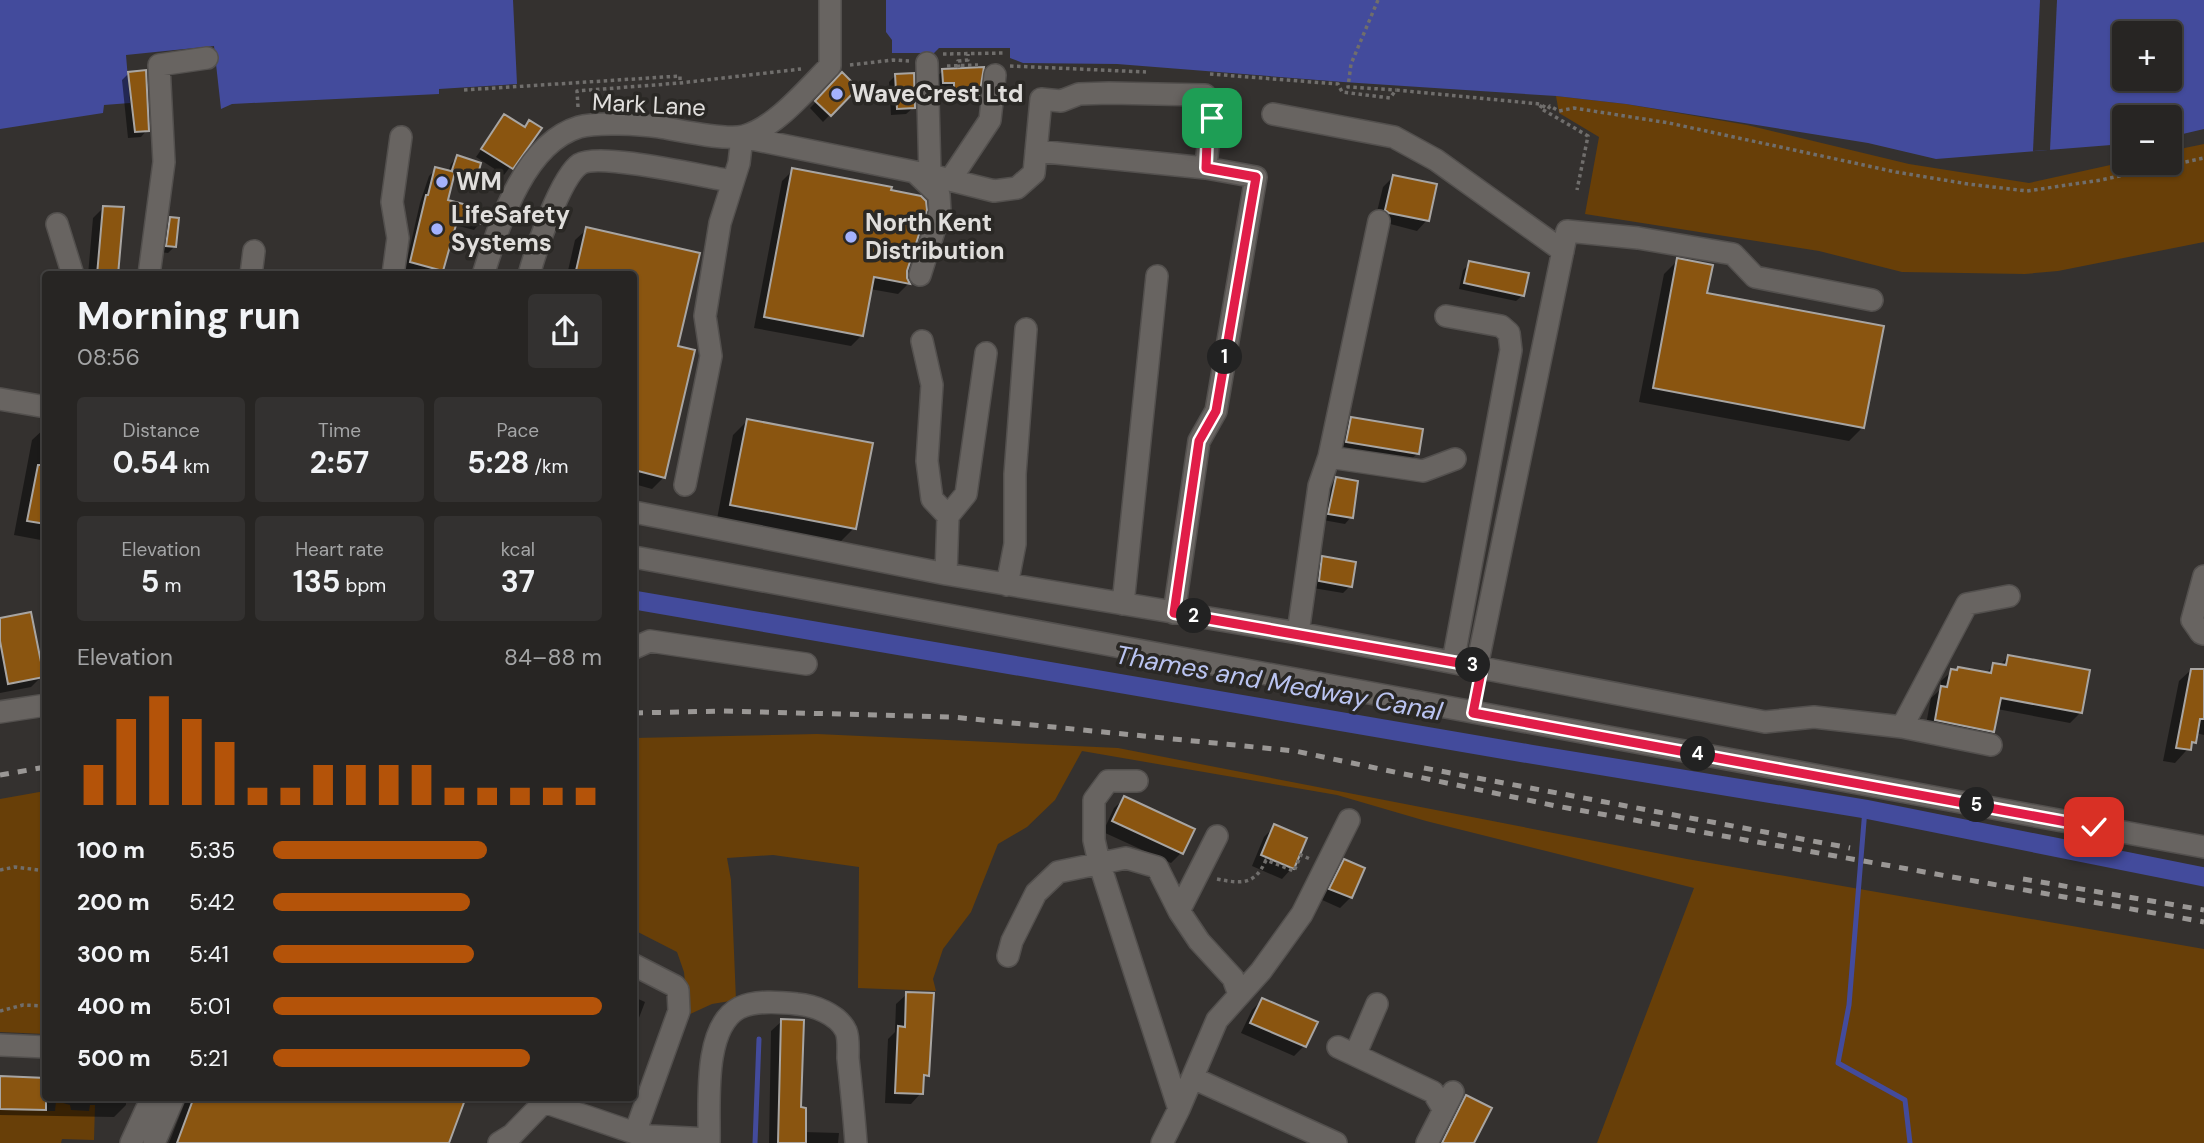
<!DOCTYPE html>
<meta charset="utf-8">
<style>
body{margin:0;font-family:"DM Sans",sans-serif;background:#333130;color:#f1f3f6;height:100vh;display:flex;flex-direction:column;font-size:26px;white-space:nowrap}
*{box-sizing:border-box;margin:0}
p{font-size:23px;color:#a4a5a6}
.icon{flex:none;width:38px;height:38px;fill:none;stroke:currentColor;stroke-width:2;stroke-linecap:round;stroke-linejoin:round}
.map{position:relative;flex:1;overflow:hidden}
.sheet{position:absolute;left:42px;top:271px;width:595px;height:830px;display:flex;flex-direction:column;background:#272523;border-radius:7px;box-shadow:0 2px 5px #0004,0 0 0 2px #434241}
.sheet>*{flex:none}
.tools{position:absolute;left:2112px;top:21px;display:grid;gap:14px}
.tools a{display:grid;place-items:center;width:70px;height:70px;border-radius:7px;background:#272523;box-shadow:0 2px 5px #0004,0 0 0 2px #434241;font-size:35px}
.pin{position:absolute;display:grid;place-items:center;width:60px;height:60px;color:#fff;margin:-30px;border-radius:14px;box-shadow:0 4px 10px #0006}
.km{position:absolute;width:35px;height:35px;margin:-18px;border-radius:50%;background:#222;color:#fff;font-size:19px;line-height:35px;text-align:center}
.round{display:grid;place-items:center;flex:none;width:74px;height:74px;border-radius:7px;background:#333130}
.summary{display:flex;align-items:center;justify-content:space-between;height:119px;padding:0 35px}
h1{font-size:38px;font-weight:700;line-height:52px}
.stats{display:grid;grid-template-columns:repeat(3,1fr);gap:10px;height:119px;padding:7px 35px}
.stats div{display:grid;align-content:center;border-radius:7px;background:#333130;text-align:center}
.stats b{font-size:30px;font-weight:700}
.stats small{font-size:19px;font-weight:400}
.stats p{font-size:19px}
.chart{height:196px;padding:14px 35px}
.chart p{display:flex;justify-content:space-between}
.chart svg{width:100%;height:126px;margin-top:7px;stroke:#b45309;stroke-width:6}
ul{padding:0 35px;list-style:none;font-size:23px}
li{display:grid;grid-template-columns:112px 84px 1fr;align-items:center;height:52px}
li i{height:18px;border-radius:9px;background:#b45309}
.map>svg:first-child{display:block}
.green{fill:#683f08}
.water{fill:#434b9c;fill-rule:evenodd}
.pier{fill:#34312f}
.shadow{fill:#0007}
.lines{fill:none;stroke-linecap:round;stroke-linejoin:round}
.stream{stroke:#434b9c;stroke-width:5}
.canal{stroke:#434b9c;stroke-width:19}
.building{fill:#8a5510;stroke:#a8a5a2;stroke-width:2}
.minor-casing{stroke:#53504e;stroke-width:24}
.path{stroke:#706e6c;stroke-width:3.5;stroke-dasharray:3.5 3.5;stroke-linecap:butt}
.minor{stroke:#686461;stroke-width:21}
.rail{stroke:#9a9795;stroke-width:5;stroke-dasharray:9 9;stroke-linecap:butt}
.route-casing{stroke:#fff;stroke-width:14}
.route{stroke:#e11d48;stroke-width:9}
.poi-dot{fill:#a4b2fc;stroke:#2a2825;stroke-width:2.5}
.labels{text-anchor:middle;stroke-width:7;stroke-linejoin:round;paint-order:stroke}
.poi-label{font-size:24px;font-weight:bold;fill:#e0dedc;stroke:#2a2825;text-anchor:start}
.street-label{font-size:24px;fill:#e0dedc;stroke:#2a2825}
.water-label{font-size:26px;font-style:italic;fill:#bac4f1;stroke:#2a2825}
</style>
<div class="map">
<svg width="2204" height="1143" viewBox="0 0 2204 1143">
<rect width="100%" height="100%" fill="#34312f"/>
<path class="green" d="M1556,96L1626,104L1747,125L1909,164L2029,183L2124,162L2170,163V151L2204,144V242L2058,271L2025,274L1902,272L1819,251L1585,214L1599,137L1559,113Z
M817,734L1118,748L1687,859L2204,949V1143H1597L1694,888L1426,821L1337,795L1082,751L1055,800L1027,827L998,844L971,912L943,949L933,979L936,991L858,988L859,867L773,855L727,858L731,880L736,1000L712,1004L688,1015L684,972L677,952L634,930V738Z
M45,791V1034L0,1032V799Z
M40,1101V1111H55L56,1101L70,1105L71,1110L89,1111L90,1105H95L94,1140L62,1139L61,1143H0V1109Z"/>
<path class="water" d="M0,0H513L517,84L439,89V94L232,104L221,109L214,46L126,55L130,103L104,105L103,113L0,129Z
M886,0H2204V129L2170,137V117H2124V144L1936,159L1868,143L1626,104L1556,96L1343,82L1117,64L1023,63L1010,58V48H939L934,53H892V40L886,32ZM2124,33H2170V79H2124Z"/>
<path class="pier" d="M2040,0H2057L2050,150L2033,151Z"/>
<path class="shadow" d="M943,71L978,96L971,103L948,102V89H937L936,77Z
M129,73L147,130L141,137L128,138L122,80Z
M842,75L856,88L823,122L810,108Z
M896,75L913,108L906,114L891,115L889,82Z
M505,116L524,128L530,122L539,128L504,175L476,157Z
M457,157L475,177L469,184L452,178L446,201L480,223L474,230L455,225L442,270L437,275L405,269L420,203L429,176L436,169L448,172L451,164Z
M793,170L906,271L908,284L898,294L870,289L862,335L851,346L754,328L782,181Z
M1393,177L1427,220L1417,231L1375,220L1383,187Z
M104,207L117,275H88L93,218Z
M171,218L175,246L168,253L160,252L164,225Z
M587,229L698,254L676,347L664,477L652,489L634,484V275H567L575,240Z
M1678,260L1705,294L1863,427L1849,441L1639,402L1664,274Z
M1470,263L1523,295L1516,301L1459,289L1463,270Z
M1351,419L1417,454L1406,464L1336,453L1341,430Z
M747,421L854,528L840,542L717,519L733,435Z
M46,427V541L14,535L32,440Z
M1336,479L1351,517L1345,524L1323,520L1330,486Z
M1323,558L1350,586L1343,593L1313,588L1316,565Z
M0,620L42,676L31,687L0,693Z
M2008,657L2081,712L2070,723L1997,709L1993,732L1983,742L1925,730L1931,698L1940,690L1941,681L1952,671L1985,674L1994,665L1999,666Z
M2193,668L2204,670V735L2196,733L2194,742L2175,763L2163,761L2179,681Z
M1125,798L1181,853L1171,863L1103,832L1114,808Z
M1275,826L1292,868L1282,879L1252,866L1264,837Z
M1344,862L1351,897L1340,908L1320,899L1334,872Z
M907,994L927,1075L922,1080L921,1093L911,1104L885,1103L888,1039L895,1032L896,1004Z
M634,997L645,1002L634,1031Z
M1262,1000L1304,1046L1294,1056L1241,1033L1252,1010Z
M782,1021L804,1132L839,1133L838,1143H769L771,1031Z
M0,1077L46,1097H126V1105L114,1117L0,1115Z
M187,1097H464L447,1143H169Z
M1466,1097L1472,1143H1438L1455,1107Z"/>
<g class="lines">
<path class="stream" d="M1865,809L1849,1005L1838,1063L1905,1100L1910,1143
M755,1143L759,1039"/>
<path class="canal" d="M634,600L1530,754L1865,809L2204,877"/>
</g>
<path class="building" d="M984,67L979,97L954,95V83H943L942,69Z
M146,70L149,131L135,132L128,72Z
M842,72L858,88L831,116L815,101Z
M914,73L915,108L897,109L895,74Z
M504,114L525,127L529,120L542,128L513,169L481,149Z
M457,155L481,163L477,178L452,170Z
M435,167L455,172L448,200L486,210L482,224L458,218L443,271L410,262L426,195H428Z
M792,168L892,187L891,190L921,196L926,201L927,210L907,271V278L910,284L874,277L863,336L764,317Z
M1393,175L1437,184L1429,221L1389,213L1385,210Z
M103,206L124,207L118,275H97Z
M170,217L179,218L176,247L166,246Z
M586,227L700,253L678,346L695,350L665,478L634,470V275H575Z
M1677,258L1713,265L1707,293L1884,326L1864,428L1653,388Z
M1469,261L1529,273L1524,296L1464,283Z
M1351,417L1423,429L1419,454L1346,442Z
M747,419L873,443L856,529L730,505Z
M38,465H46V524L27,521Z
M1336,477L1358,481L1353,518L1328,514Z
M1322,556L1356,562L1352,587L1319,581Z
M31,612L44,677L8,684L0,641V618Z
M2008,655L2090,670L2082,713L2001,698L1994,732L1935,720L1941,686L1947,687L1951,669L1957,670L1958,667L1991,673L1993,663L2006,665Z
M2191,669H2204V719H2200L2196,743L2192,742L2191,750L2176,748Z
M1124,796L1195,829L1183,854L1112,821Z
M1274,824L1307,838L1294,869L1261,855Z
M1344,859L1365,868L1352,898L1329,889Z
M906,992L934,993L929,1076L924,1075L923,1094L895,1093L898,1026L905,1027Z
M1262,998L1318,1022L1306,1047L1250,1023Z
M781,1019L804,1020L801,1107L806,1108V1143H778Z
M0,1076L46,1078V1110L0,1109Z
M1466,1095L1492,1108L1474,1143H1442Z
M194,1097H466L449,1143H177Z"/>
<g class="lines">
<defs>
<path id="minor" d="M1273,114L1394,137L1436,160L1563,251
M1036,151L1206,168L1256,177L1216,411L1199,441L1174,613
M917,174L939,195L940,212L920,275
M930,175L994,191L1017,188L1034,173L1041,99L1061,101L1079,94L1109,93L1205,95C1215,118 1207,143 1206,168
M950,180L990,120L995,75
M57,224L73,275
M149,275L164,162L159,65L207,58
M251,275L254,251
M393,275L398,238L392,202L401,137
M483,275C499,226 523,144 579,127C595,122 640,124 659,127C679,130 725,141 744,136C775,128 807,89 830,66V0
M529,275C535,252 561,176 580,164C600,152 705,177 732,181
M1446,316L1501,326L1509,333L1511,350L1453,662
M922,341L932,385L927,461L932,499L948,516L946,574
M0,399L46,407
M1329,457L1423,471L1455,459
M685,485L711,356L705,316L720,223L739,163L742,137L930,175L927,63
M634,512L946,574L1298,633L1765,722L1814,717L1902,727L1991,745
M948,516L966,494L986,353
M634,557L2204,847
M2204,576L2192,620L2201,633L2204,634
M1007,585L1015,544V474L1026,329
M1123,604L1157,276
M1298,633L1319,486L1329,457L1379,221
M634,648L650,641L806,664
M1477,666L1567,231L1638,238L1733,254L1755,277L1872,300
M0,712L46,705
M1902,727L1967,604L2009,596
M1137,781H1108L1094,800V840L1099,862L1179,1109L1162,1143
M1217,836L1179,911L1199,941L1233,978L1239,994
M1008,956L1012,941L1036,893L1058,872L1126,858L1157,867L1179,911
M634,965L675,986L678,990L679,1011L635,1133
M0,1045L46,1047
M1338,1047L1433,1092L1444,1110
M1355,1055L1377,1004
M1193,1078L1336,1143
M1179,1109L1217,1020L1261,971L1302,914L1349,820
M131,1143L152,1097
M154,1143L174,1097
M499,1143L512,1135L544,1102L635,1133L650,1136L709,1139
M709,1143C710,1106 702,1028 739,1008C755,1000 779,1002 797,1004C813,1005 838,1014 846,1031C849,1038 848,1050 848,1058C851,1086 854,1115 856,1143
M1427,1143L1453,1092"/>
</defs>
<use href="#minor" class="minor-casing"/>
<path class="path" d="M1378,0L1351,64L1348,87L1396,90
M943,54L1006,53
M850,65L893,60L909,61
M947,66L978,65
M1010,66L1146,72
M959,68L958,61L968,60V54
M1210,74L1338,84L1342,92L1390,98L1396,90L1540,104L1548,109L1550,106L1559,111L1574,108L1669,123L1896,172L1968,184L2027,191L2101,180L2204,158
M464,90L680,76V83
M1542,105L1540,108L1588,136L1577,190
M578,107L577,91L680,83L801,69
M0,870L15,867L46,871
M1217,879C1242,884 1255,885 1266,860L1294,871L1301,855L1310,859
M0,1011L23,1005L46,1006"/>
<use href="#minor" class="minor"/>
<path class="rail" d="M634,713L723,711L952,717L1295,751L1556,806L2204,922
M1424,768L1850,848
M0,775L46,767
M2023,879L2204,910"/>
</g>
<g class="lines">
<defs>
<path id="route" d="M1212,118L1207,142L1206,168L1256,177L1216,411L1199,441L1174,613L1482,667L1473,713L2094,827"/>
</defs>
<use href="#route" class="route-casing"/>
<use href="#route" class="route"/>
</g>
<g class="poi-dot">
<circle cx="837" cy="94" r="7"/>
<circle cx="442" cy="182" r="7"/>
<circle cx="437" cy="229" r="7"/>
<circle cx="851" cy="237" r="7"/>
</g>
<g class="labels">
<g class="poi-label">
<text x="851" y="102">WaveCrest Ltd</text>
<text x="456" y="190">WM</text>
<text x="451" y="223">LifeSafety<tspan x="451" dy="28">Systems</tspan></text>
<text x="865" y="231">North Kent<tspan x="865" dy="28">Distribution</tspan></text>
</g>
<g class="street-label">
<text transform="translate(649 105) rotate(3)" y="8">Mark Lane</text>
</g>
<g class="water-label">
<text transform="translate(1279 683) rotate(10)" y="9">Thames and Medway Canal</text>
</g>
</g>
</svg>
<div class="tools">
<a>+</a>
<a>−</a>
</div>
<div class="pin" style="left:1212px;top:118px;background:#1e9e55"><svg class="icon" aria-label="arrive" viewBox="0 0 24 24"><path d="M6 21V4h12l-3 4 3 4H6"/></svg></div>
<div class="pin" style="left:2094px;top:827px;background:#d93025"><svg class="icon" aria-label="check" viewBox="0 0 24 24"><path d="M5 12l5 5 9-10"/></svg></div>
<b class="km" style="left:1225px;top:357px">1</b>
<b class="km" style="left:1194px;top:616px">2</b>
<b class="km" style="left:1473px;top:665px">3</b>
<b class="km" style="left:1698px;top:754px">4</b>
<b class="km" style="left:1977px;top:805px">5</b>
<section class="sheet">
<div class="summary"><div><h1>Morning run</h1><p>08:56</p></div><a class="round"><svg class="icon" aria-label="share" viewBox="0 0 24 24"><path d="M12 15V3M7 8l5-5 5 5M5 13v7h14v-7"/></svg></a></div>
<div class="stats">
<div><p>Distance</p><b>0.54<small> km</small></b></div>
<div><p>Time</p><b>2:57</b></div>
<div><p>Pace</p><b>5:28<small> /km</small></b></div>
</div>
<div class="stats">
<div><p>Elevation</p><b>5<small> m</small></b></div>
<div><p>Heart rate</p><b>135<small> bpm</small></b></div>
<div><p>kcal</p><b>37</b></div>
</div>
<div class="chart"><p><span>Elevation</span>84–88 m</p>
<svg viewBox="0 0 160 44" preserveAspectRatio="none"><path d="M5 44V30M15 44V14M25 44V6M35 44V14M45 44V22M55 44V38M65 44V38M75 44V30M85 44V30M95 44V30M105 44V30M115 44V38M125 44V38M135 44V38M145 44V38M155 44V38"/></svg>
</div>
<ul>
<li><b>100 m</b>5:35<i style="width:65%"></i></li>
<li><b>200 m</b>5:42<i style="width:60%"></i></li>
<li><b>300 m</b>5:41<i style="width:61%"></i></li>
<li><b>400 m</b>5:01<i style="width:100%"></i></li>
<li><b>500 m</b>5:21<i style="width:78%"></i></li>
</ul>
</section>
</div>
